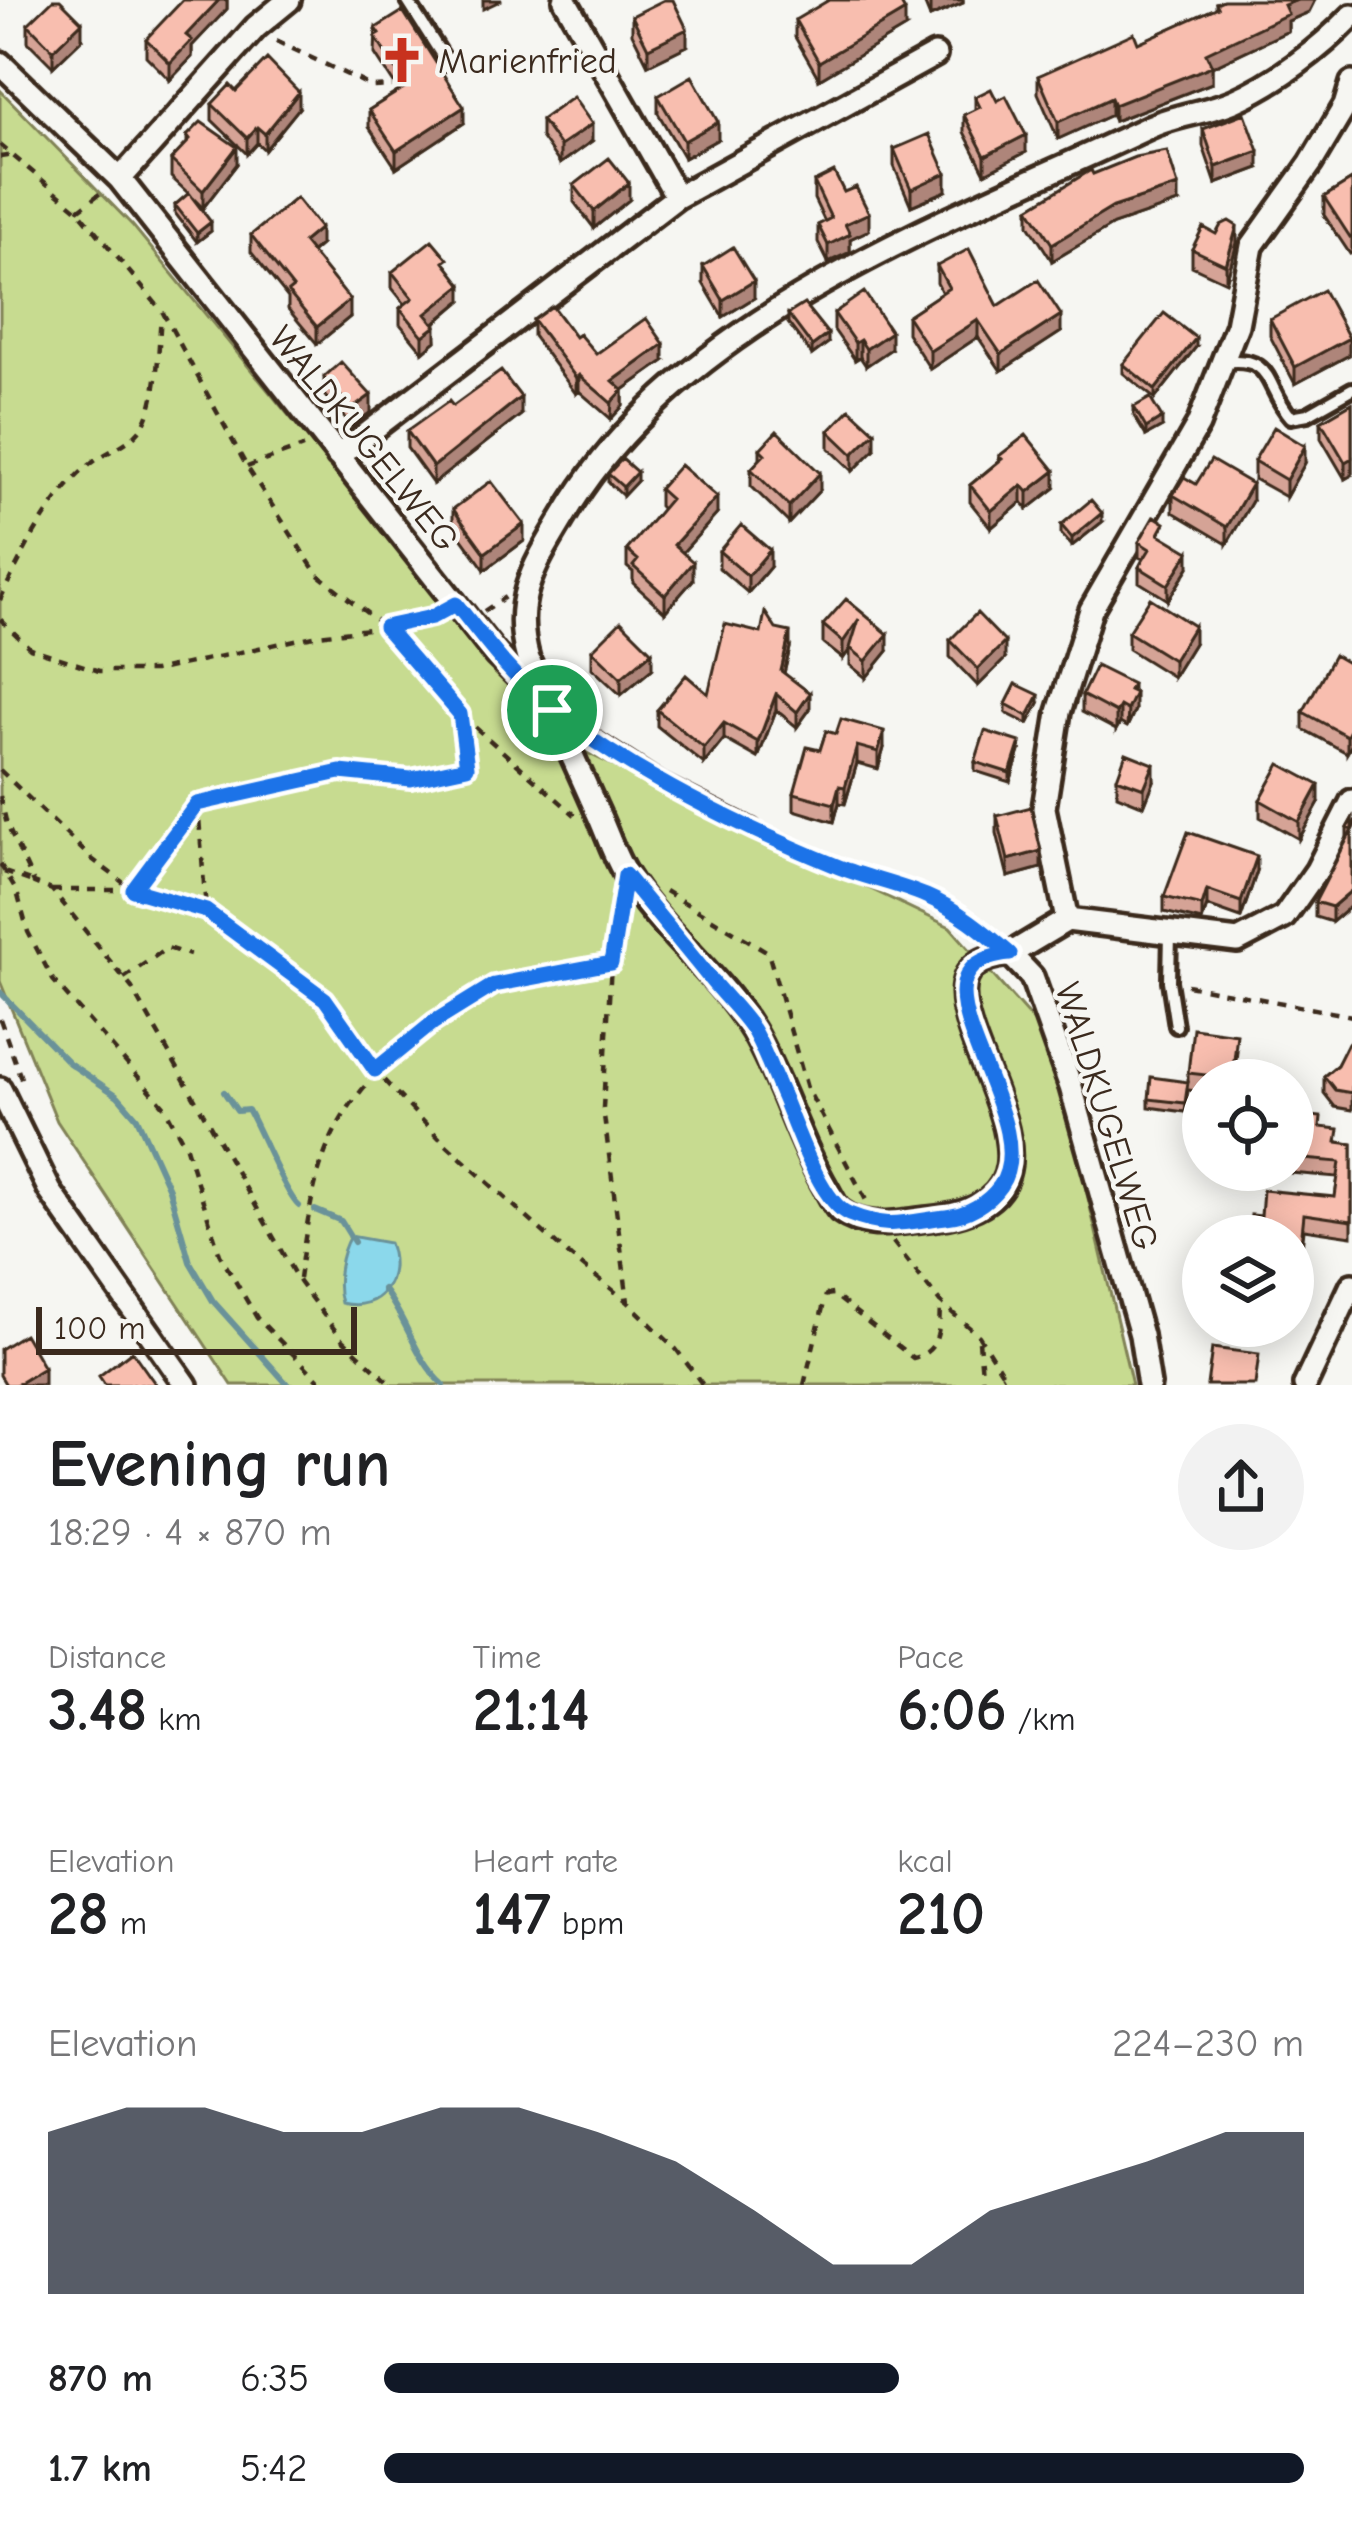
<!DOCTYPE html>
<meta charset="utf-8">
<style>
body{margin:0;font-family:"Comic Neue",sans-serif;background:#f2f2f2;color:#202124;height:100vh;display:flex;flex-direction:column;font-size:45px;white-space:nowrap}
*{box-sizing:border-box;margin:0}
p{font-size:39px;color:#757577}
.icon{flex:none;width:66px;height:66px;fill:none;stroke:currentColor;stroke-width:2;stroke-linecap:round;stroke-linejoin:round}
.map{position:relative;height:1385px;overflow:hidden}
.side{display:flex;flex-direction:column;background:#fff;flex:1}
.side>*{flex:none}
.controls{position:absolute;left:1182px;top:1059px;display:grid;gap:24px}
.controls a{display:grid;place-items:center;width:132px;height:132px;border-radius:50%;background:#fff;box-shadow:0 6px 30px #0003;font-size:60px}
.scale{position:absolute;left:36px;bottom:30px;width:321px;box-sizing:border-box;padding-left:12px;border:6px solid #3b2a1e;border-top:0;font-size:33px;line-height:42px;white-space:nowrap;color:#3b2a1e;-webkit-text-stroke:9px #f6f6f2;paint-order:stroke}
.pin{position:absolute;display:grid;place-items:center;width:102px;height:102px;color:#fff;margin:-51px;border:6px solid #fff;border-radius:50%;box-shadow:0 3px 12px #0007}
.round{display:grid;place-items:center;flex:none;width:126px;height:126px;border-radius:63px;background:#f2f2f2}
.overview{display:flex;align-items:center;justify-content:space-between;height:204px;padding:0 48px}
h1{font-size:66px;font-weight:600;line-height:90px}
.metrics{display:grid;grid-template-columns:repeat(3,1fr);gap:18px;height:204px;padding:12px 48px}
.metrics div{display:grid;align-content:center}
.metrics b{font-size:60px;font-weight:600}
.metrics small{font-size:33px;font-weight:400}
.metrics p{font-size:33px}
.chart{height:336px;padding:24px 48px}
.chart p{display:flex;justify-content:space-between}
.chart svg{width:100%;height:216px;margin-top:12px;fill:#111827;opacity:.7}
ul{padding:0 48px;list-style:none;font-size:39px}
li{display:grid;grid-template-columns:192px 144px 1fr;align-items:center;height:90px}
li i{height:30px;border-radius:15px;background:#111827}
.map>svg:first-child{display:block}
.green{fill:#c7db90;stroke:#818257;stroke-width:3}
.water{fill:#8bd8eb;stroke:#6b9299;stroke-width:3}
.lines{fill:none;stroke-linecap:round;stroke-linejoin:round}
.stream{stroke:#6b9299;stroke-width:6}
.service-casing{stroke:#3b2a1e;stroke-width:20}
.minor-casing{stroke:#3b2a1e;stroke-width:30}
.path{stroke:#3b2a1e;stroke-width:4.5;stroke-dasharray:9 9;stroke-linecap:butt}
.service{stroke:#f6f6f2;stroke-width:10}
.minor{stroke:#f6f6f2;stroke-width:21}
.wall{fill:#d5a396;stroke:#3b2a1e;stroke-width:3}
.shaded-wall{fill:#ae857a;stroke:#3b2a1e;stroke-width:3}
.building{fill:#f8beaf;stroke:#3b2a1e;stroke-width:3}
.route-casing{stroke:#fff;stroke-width:24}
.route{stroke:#1a73e8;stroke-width:15}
.labels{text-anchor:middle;stroke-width:9;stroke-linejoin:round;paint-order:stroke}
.poi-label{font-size:36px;fill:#3b2a1e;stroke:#f6f6f2;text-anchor:start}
.street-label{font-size:36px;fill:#3b2a1e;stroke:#f6f6f2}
</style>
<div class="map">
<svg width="1352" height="1385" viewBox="0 0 1352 1385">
<rect width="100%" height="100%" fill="#f6f6f2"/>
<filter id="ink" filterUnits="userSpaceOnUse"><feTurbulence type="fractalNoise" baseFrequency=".00833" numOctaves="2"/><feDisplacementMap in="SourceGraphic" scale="24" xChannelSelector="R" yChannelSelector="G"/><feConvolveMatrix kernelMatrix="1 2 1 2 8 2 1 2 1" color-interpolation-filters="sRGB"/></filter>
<g filter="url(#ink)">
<path class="green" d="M0,90L133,226L552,736L950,927L1051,1041L1132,1385H232L57,1121L0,981Z"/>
<path class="water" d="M350,1236L389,1243C403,1279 380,1313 341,1303C335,1283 340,1253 350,1236Z"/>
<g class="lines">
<path class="stream" d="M0,992L69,1063L118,1096L137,1118L169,1189L190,1262L213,1301L288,1385
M224,1092L237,1111L248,1110C260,1131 286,1195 299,1206
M315,1210L341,1221L354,1242
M383,1289C408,1320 414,1358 444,1385"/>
<defs>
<path id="service" d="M407,0L447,63
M1223,362C1275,355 1264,386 1291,417L1308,414L1352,389
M560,716L661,781L753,827
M1170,933L1169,981L1176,1026"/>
<path id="minor" d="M565,0L677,197
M0,63L120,179L496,655L539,697
M120,179L256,27L289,0
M338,456L677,197L935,55
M1067,920L1044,808L1059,712L1091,610L1198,425L1237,325L1252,246L1311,163L1345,106L1352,83
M1010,954L1067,920L1238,941L1284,917L1317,870L1352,801
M0,1089L50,1191L186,1385
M1149,1385L1141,1335L1071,1087L1032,977L1010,954C861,967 1136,1199 928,1219C898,1222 867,1231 840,1211C835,1206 830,1195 826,1188C797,1138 782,1081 753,1031C719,974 661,932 626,875C614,856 606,830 596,809C574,759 551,709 528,659C511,600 534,566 564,516C680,316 948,222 1147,128C1174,115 1206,113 1234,101C1277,82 1320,49 1352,16
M1305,1385L1352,1285"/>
</defs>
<use href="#service" class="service-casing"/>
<use href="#minor" class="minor-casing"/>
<path class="path" d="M276,41L373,87L392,86
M0,145L78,210L162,311L247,467L317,574L385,627L437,614
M0,157L14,155
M78,210L102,192
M247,467L303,447
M0,600C23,552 50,496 92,463C106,452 127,445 138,432C159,410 158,345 161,316
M484,611L505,597
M0,619L30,648L99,671H154L318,635L385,627L460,714L575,815
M0,770L92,859L133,890L206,911L325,999L375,1071L444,1143L571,1257L628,1302L676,1349L703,1385
M0,796L7,825L34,883L52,890L132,988L299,1282L341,1338L392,1385
M198,804L206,911
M769,834L840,867L929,897L991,938
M0,864L17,892L28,932L53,980L164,1106L186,1147L220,1255L257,1318L324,1385
M4,872L33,882
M52,890H133L198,804L340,772L411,779L467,767L460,715
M665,891L768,952L807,1088L867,1202
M621,903L611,963L603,1108L628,1302
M124,978L167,948L190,955
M1187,985L1352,1016
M0,1019L22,1081
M893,1242L940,1302L979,1336L1010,1385
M299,1279C315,1165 323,1114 416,1037C438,1019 466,997 493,986C521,973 579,969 611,963
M979,1341L983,1385
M804,1385L826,1295L833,1294L913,1358C942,1351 939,1326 940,1302
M986,1385L1003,1375"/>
<use href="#service" class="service"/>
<use href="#minor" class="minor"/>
</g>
<path class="wall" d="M227,0V9L192,46V57L170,80L146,56V39Z
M923,0H963V3L930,17Z
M1216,3L1309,12L1288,21V31L1212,67V83L1114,121L1111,115L1058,139L1038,93V76L1138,43L1216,8Z
M632,16L687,46L648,65L632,33Z
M795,20L905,28L819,79L795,37Z
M28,24L82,39L53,67L28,42Z
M376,28L464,123L396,168L369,127V110L399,91L375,54Z
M236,91L299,108L265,150L257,143L247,154L212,120V104Z
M658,96L718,139L684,158L658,113Z
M975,97L1026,152L985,173L964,132V115L975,110Z
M541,120L592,141L560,164L541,137Z
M1203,129L1259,168L1216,184L1203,146Z
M187,136L237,164L203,208L193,198L211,231L197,242L175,213V205L189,194L171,177V160L187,143Z
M894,149L946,191L911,206L894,166Z
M1093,174L1178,203L1113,225L1052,261L1029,225V208Z
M1352,180V253L1350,254L1324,215V197Z
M814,182L844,192L869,230L850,239V252L828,262L818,242V225L825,222L814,199Z
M574,185L629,200L594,228L574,202Z
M251,235L320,245L311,253L350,317L317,344L288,309V298L251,252Z
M1237,243L1226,282L1192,266V249Z
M703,266L754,298L723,317L703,283Z
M937,266L998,306L1061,332L1001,371L978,337L930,369L907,333V316L942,293L937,283Z
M448,267L462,300L434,324L436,341L423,352L400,324V308L405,304L392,288V272Z
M834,313L891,349L866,366L860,357L855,360L834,330Z
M788,314L828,343L812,355L788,323Z
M1270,319L1349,355L1295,384L1270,336Z
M533,320L575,337L596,354L664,361L623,390V406L611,419L579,391L576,394L533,336Z
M1196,347L1155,399L1123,373V364Z
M324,377L371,412L352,426L324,395Z
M1352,403V475L1345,479L1321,438V421Z
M453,406L521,415L433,484L407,448V431Z
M1134,407L1162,427L1146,436L1134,416Z
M829,431L875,449L853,471L829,448Z
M760,449L820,490L789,523L751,486V469L760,460Z
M999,456L1055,488L1028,509L1022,502L991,528L970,502V485L999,461Z
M1254,461L1305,463L1286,497L1254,479Z
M608,474L637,481L623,496L608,482Z
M1196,484L1252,501L1227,544L1173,512V495Z
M659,489L717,514L682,553L693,580L665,612L633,583V572L627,567V550L662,509L659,506Z
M453,509L524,541L485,570L453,526Z
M1102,522L1072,546L1061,534V525Z
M1165,538L1189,567L1168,600L1139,582V567L1143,559L1139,557V542Z
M719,551L770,567L748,593L719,568Z
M823,625L888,651L866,678L850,665V649L843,659L823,643Z
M1128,632L1194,643L1173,677L1128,649Z
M950,640L1005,659L978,686L950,657Z
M790,648L784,673L810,709L797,727L776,710L758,758L724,739L704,764L657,726V710L708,694Z
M592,650L652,669L621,695L592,668Z
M1352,656V744L1347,753L1303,729V712L1348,663Z
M1132,691L1135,710L1127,727L1120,723L1116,730L1082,712V695Z
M1039,703L1028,724L1006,713V704Z
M826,731L884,748L878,769L857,763L845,804L839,803L834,822L794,810V793L820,750Z
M1020,751L1010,782L975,771V762Z
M1117,778L1154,781L1144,806L1117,795Z
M1260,800L1319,803L1299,839L1260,817Z
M997,816L1041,868L1008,877L997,833Z
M1352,819V905L1332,922L1315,917V902L1347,839V828Z
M1257,871L1241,918L1207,906L1202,921L1164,912V897Z
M1352,1039V1110L1335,1107L1324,1093V1076L1337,1065Z
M1237,1051L1234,1080H1203V1092L1188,1090L1185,1112L1149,1107V1099L1188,1082V1073Z
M1293,1114L1321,1127L1339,1142L1352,1144V1236L1304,1229L1301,1258L1293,1257V1236L1261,1216L1335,1197L1338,1177L1291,1173V1170H1293Z
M1203,1273V1321H1199V1304Z"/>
<path class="shaded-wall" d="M219,0H227V9L192,46V57L170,80V63L186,35Z
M483,0H502L483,9Z
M930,0H963V3L930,17Z
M1297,0H1315L1309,12L1288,21V31L1212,67V83L1114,121V105L1284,5Z
M905,11V28L819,79V62Z
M82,22V39L53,67V50Z
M687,29V46L648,65V48Z
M299,92V108L265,150V134Z
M1111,98V115L1058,139V122Z
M464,107V123L396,168V151Z
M718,122V139L684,158V141Z
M592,124V141L560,164V146Z
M257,127V143L247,154V138Z
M1026,135V152L985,173V156Z
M237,147V164L203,208V191Z
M1259,151V168L1216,184V167Z
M946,173V191L911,206V189Z
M629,183V200L594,228V211Z
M1178,186V203L1113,225L1052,261V244L1113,207Z
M869,213V230L850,239V252L828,262V245L845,224Z
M211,222V231L197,242V233Z
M1237,226V243L1226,282V265Z
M320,228V245L303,259V242Z
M754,281V298L723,317V300Z
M462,285V300L426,330V314Z
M350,300V317L317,344V327Z
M1061,315V332L1001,371V354Z
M978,320V337L930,369V351Z
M436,326V341L423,352V336Z
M891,332V349L866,366V349Z
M828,334V343L812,355V346Z
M1196,338V347L1155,399V390Z
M1349,338V355L1295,384V367Z
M860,340V357L855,360V343Z
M664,344V361L623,390V406L611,419L613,381Z
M579,375V391L576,394V378Z
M371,395V412L352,426V409Z
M521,397V415L433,484V467Z
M1162,418V427L1146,436V428Z
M875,432V449L853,471V454Z
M1305,446V463L1286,497V480Z
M1352,458V475L1345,479V462Z
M1055,471V488L1028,509V492Z
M637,472V481L623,496V487Z
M820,473V490L789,523V506Z
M1252,484V501L1227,544V527Z
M1022,485V502L991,528V511Z
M717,497V514L674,562V545Z
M1102,513V522L1072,546V538Z
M524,524V541L485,570V553Z
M770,550V567L748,593V576Z
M1189,552V567L1168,600V585Z
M693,562V580L665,612V595Z
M859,619V637L843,659V642Z
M1194,626V643L1173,677V660Z
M790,632V648L781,686V671Z
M888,634V651L866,678V661Z
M1005,642V659L978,686V669Z
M652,652V669L621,695V678Z
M1132,684V699L1135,693V710L1127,727L1129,690Z
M810,693V709L797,727V712Z
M776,694V710L758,758V742Z
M1039,695V703L1028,724V716Z
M1120,706V723L1116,730V713Z
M724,723V739L704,764V748Z
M1352,726V744L1347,753V736Z
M884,731V748L878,769V752Z
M1020,742V751L1010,782V773Z
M857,746V763L845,804V787Z
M1154,764V781L1144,806V788Z
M1319,785V803L1299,839V822Z
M839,786V803L834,822V804Z
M1041,851V868L1008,877V860Z
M1257,856V871L1241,918V902Z
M1207,890V906L1202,921V906Z
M1352,890V905L1332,922V907Z
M44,1368V1385H16Z"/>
<path class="building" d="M53,0H60L82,22L53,50L28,24Z
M183,0H219L186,35L192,40L170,63L146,39Z
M664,0H673L687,29L648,48L632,16Z
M829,0H899L905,11L819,62L795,20Z
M1223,0H1297L1284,5L1288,14L1206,53L1212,66L1114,105L1111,98L1058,122L1038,76L1134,33L1138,43L1218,7L1216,3Z
M403,11L464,107L396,151L369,110L407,86L375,37L380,34L376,28Z
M267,59L299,92L265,134L257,127L247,138L212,104L230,85L236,91Z
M692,76L718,122L684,141L658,96Z
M991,89L997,101L1006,96L1026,135L985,156L964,115L980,107L975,97Z
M573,97L592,124L560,146L541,120Z
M1245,113L1259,151L1216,167L1203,129Z
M201,122L237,147L203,191L171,160L190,140L187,136Z
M929,134L946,173L911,189L894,149Z
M1167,151L1178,186L1113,207L1052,244L1029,208L1091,170L1093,174L1135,157Z
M609,158L629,183L594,211L574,185Z
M834,172L844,192L856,187L869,213L845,224L850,234L828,245L818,225L831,218L814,182Z
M1352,180V236L1350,237L1324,197Z
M189,193L211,222L197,233L175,205Z
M296,198L320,228L303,242L350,300L317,327L288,292L293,288L251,235Z
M1229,221L1237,226L1226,265L1192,249L1203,227L1216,234L1221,225Z
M432,240L448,259L444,262L462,285L426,314L436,326L423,336L400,308L413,298L392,272Z
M733,247L754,281L723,300L703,266Z
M969,249L998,306L1038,280L1061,315L1001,354L978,320L930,351L907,316L949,288L937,266Z
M1323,290L1349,338L1295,367L1270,319Z
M864,292L891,332L866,349L860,340L855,343L834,313Z
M804,304L828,334L812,346L788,314Z
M552,306L575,337L579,334L596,354L646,318L664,344L613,381L623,390L611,403L579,375L576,378L533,320Z
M1164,313L1196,338L1155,390L1123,364Z
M341,362L371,395L352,409L324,377Z
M501,371L521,397L433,467L407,431L449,401L453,406Z
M1150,398L1162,418L1146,428L1134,407Z
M1352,403V458L1345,462L1321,421Z
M850,409L875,432L853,454L829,431Z
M1274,427L1305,446L1286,480L1254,461Z
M777,431L820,473L789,506L751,469L765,454L760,449Z
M1026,435L1055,471L1028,492L1022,485L991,511L970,485L1002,459L999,456Z
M622,459L637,472L623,487L608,474Z
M1211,460L1252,484L1227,527L1173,495L1184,477L1196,484Z
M680,465L717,497L674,545L693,562L665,595L633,566L638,560L627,550L670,499L659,489Z
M491,481L524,524L485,553L453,509Z
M1091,500L1102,513L1072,538L1061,525Z
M1154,516L1165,523L1159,534L1189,552L1168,585L1139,567L1150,549L1139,542Z
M741,525L770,550L748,576L719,551Z
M1150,598L1194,626L1173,660L1128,632Z
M846,599L888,634L866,661L850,648L859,619L843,642L823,625Z
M765,612L776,629L790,632L781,671L810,693L797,712L776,694L758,742L724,723L704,748L657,710L686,675L708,694L725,624L761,633Z
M977,613L1005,642L978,669L950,640Z
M621,621L652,652L621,678L592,650Z
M1334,655L1348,663L1352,656V726L1347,736L1303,712Z
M1096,666L1132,684L1129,690L1135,693L1127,710L1120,706L1116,713L1082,695Z
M1016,684L1039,695L1028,716L1006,704Z
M841,719L884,731L878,752L857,746L845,787L839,786L834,804L794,793L807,747L820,750L826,731L836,734Z
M985,731L1020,742L1010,773L975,762Z
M1126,753L1154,764L1144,788L1117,778Z
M1280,764L1319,785L1299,822L1260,800Z
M1031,807L1041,851L1008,860L997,816Z
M1352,819V890L1332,907L1315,902L1352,830L1347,828Z
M1188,832L1257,856L1241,902L1207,890L1202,906L1164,897Z
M1193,1028L1237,1034L1232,1078L1188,1073Z
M1352,1039V1093L1335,1090L1324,1076L1337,1065L1348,1043Z
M1151,1077L1188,1082L1185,1103L1149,1099Z
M1293,1114L1321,1117L1320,1127L1339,1129L1337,1142L1352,1144V1221L1304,1214L1301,1243L1293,1242V1236H1249L1251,1215L1261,1216L1263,1190L1335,1197L1340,1162L1293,1158Z
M1203,1273V1304H1199Z
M24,1334L44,1368L16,1385H6L0,1375V1349Z
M1212,1348L1259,1354L1255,1385H1207Z
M132,1351L156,1385H105L99,1376Z"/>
</g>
<g class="lines" filter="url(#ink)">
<defs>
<path id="route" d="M456,604C486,642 516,682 555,713C639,777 741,827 839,867C867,878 898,884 926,896C957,909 985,932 1010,954C888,965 1048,1118 1000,1186C988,1203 967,1215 946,1217C904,1222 889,1230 849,1214C821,1203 795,1125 783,1097C773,1075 765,1051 753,1030C742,1013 725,997 712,981C683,945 654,910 625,875L611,963L494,985L434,1022L375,1070L325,999L206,911L133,890L197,804L340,772L411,779L467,767L460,714L385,627L432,617Z"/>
</defs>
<use href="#route" class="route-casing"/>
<use href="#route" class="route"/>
</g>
<defs>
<symbol id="church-bare" viewBox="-9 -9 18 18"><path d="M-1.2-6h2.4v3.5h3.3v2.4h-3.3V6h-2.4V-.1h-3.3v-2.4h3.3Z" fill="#c8321e" stroke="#f6f6f2" stroke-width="2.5" paint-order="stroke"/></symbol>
</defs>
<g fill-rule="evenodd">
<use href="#church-bare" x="369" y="27" width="66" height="66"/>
</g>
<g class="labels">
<g class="poi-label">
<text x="438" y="73">Marienfried</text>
</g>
<g class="street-label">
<text transform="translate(365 438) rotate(51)" y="13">WALDKUGELWEG</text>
<text transform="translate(1108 1116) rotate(73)" y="13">WALDKUGELWEG</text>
</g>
</g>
</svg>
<div class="controls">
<a><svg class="icon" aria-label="locate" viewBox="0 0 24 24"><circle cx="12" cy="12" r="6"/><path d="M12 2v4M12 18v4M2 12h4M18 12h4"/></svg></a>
<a><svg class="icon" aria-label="layers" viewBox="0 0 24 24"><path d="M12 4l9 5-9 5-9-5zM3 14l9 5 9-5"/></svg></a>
</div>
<div class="scale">100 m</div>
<div class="pin" style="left:552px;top:710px;background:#1e9e55"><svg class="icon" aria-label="arrive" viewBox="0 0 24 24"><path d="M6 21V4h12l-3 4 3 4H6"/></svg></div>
</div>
<section class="side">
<div class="overview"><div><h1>Evening run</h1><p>18:29 · 4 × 870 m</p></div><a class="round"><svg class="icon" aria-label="share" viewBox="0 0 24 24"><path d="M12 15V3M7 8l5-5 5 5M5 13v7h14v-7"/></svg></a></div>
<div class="metrics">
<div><p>Distance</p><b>3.48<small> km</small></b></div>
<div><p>Time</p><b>21:14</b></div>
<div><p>Pace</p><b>6:06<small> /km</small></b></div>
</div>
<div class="metrics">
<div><p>Elevation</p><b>28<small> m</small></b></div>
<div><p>Heart rate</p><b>147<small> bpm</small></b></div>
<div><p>kcal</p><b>210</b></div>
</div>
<div class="chart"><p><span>Elevation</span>224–230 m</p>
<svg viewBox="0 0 160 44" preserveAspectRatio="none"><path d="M0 44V11L10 6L20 6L30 11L40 11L50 6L60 6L70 11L80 17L90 27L100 38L110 38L120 27L130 22L140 17L150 11L160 11V44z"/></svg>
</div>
<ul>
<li><b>870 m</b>6:35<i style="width:56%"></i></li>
<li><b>1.7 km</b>5:42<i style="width:100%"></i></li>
</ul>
</section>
